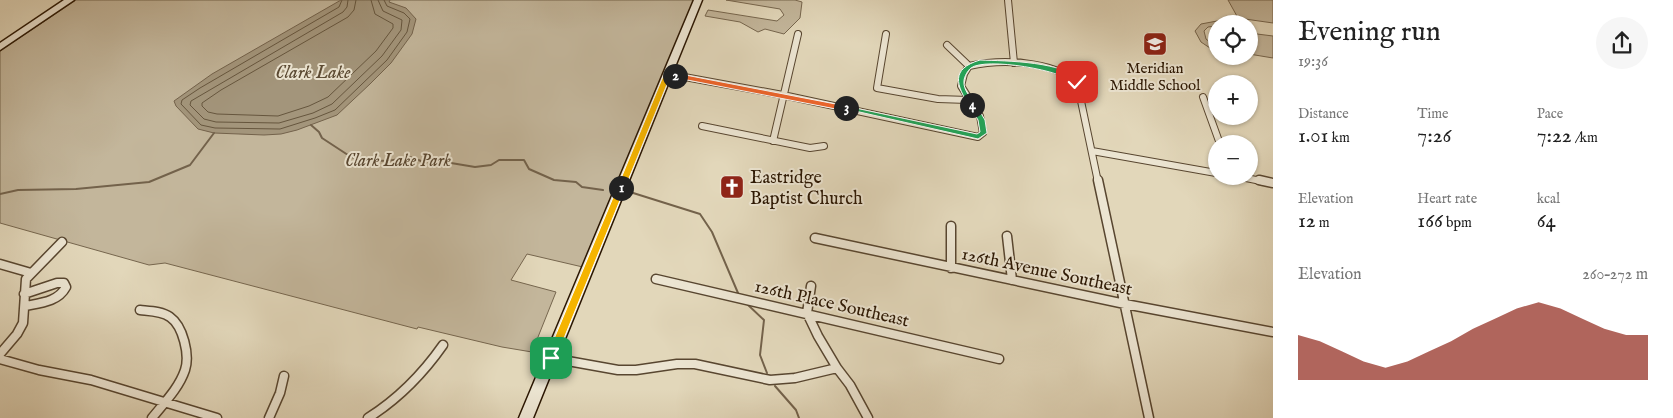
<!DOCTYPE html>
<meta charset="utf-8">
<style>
body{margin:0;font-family:"IM FELL English",serif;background:#f6f6f6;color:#222;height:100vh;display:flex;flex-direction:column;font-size:19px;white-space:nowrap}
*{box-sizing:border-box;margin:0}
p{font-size:16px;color:#767676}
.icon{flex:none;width:28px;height:28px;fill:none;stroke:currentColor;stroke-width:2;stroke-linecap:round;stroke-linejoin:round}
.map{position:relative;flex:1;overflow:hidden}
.panel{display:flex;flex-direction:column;background:#fff;width:400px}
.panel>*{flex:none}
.buttons{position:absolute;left:1208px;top:15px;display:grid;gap:10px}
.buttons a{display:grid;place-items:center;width:50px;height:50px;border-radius:50%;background:#fff;box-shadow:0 1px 4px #0004;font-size:25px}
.pin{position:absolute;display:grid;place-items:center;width:42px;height:42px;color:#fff;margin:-21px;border-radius:10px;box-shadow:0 2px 8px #0006}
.km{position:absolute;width:25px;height:25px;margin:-12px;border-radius:50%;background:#222;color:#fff;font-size:14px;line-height:25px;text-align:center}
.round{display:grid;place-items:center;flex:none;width:52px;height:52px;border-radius:26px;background:#f6f6f6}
.head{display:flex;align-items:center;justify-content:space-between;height:85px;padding:0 25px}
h1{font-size:28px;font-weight:600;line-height:38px}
.stats{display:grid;grid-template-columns:repeat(3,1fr);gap:8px;height:85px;padding:5px 25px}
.stats div{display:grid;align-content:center}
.stats b{font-size:21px;font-weight:600}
.stats small{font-size:14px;font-weight:400}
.stats p{font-size:14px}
.chart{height:140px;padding:10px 25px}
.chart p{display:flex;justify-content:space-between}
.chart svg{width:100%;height:90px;margin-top:5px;fill:#8f2418;opacity:.7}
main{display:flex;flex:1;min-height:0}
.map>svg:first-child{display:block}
.green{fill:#c3b69b;stroke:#76664e}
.water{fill:#a3957b;stroke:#73624b}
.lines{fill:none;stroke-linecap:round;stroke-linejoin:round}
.shore{stroke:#66563e;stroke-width:1}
.stream{stroke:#73624b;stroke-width:2}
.street-far1-casing{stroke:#584630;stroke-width:8}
.street-casing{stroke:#584630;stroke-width:11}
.secondary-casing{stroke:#2a1602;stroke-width:3}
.street-far1{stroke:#ece5d2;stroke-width:6}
.street{stroke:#ece5d2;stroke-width:8}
.secondary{fill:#ece5d2;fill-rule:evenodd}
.split-1{fill:#f5b400;stroke:#fff}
.split-2{fill:#f5b400;stroke:#fff}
.split-3{fill:#f0652b;stroke:#fff}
.split-4{fill:#22a559;stroke:#fff}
.split-5{fill:#22a559;stroke:#fff}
.labels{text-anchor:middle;stroke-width:4;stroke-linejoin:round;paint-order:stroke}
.far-poi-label{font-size:15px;fill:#2a1602;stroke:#ece5d2}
.park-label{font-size:18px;font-style:italic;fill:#584630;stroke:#ece5d2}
.poi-label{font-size:18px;fill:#2a1602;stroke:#ece5d2;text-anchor:start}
.street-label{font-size:18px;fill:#2a1602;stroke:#ece5d2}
.water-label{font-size:19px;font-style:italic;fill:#5a4932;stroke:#ece5d2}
</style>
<main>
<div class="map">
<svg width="1273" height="418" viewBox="0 0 1273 418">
<rect width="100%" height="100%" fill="#e2d7ba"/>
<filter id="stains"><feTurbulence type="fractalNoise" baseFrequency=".004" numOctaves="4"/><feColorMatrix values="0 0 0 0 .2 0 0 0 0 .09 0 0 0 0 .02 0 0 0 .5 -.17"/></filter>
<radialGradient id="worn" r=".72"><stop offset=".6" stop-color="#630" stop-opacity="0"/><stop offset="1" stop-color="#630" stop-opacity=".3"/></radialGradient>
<path class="green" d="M76,0H698L587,268L527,254L511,280L556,292L532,352L502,347L418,327L417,329L165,263L149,265L0,223V51Z
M726,0H795L802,2L800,18L784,34L765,29L758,32L740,22L705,16L708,10L777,21L784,15L780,9Z
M1228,0H1273V23L1238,18Z
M1217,21L1235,24H1216V26L1208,27L1204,31L1206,39L1216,47V52L1201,42L1195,31L1201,24Z
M1249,33L1273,36V58L1249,54Z"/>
<path class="water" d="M341,0H390L389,2L406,8L416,19L412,34L391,63L370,84L337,115L297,130L281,134L264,135L214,133L198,129L176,106L174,101L212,74Z"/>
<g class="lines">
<path class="shore" d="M342,0L339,7L200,88L182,100L181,104L201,125L215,128L280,129L315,118L335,110L387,60L407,32L410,19L404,13L387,6L384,0
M348,0L347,7L343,12L191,101L190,105L204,119L216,122L279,123L313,113L332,104L382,56L401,30L402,20L383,11L378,0
M356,0L354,10L348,17L221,90L202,103V106L208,112L217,114L278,116L309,106L328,97L376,51L393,28V24L375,14L371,0"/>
<path class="stream" d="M311,125L319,132L322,138L351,157L363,160L388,161L410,157L421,161L445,162L475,167L491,165L499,160H524L529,169L554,180L576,182L582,187L603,190
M630,192L700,214L712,232L738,293
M0,194L18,190L76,189L149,182L190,165L214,133
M747,304L764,320L760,355L767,373
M775,386L796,410L799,418"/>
<defs>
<path id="street-far1" d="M1008,0L1014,63
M886,34L877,88L938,99L968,100
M947,45L969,66
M969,66C1001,59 1050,60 1077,82L1098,182
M668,74L783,95L978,137L983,133L980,116L961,86L964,74L969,66
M1203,97L1220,144
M702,126L810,148L824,146
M773,141L798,34
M1092,151L1216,173
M1236,176L1266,182"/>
<path id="street" d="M1098,180L1149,418
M1259,180L1273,183
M951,226V268
M1007,236L1012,280
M815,238L1125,304L1273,332
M0,264L31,273
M656,279L999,359
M811,286L807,313L818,336L837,368L850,385L868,418
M24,294L57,283H64L66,287C58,302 40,303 25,306
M140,310C150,311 162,311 170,317C183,326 190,355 185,370C179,388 164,403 152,418
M0,354L17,334L23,323L26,279L62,242
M551,358L618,370H636L677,364H695L770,380L795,378L837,368
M0,359L39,370L91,380L217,418
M269,418L280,393L284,376
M368,418C398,399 422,375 443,345"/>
<path id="secondary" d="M64,0H74L0,50V43Z
M694,0H702L533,418H519Z"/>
</defs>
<use href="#street-far1" class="street-far1-casing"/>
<use href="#street" class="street-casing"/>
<use href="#secondary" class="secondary-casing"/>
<use href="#street-far1" class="street-far1"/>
<use href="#street" class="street"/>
<use href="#secondary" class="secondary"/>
</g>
<path class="split-1" d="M621,185L625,188L556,358L551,363L548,361L546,358L617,188Z"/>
<path class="split-2" d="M668,72L678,76L675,78L670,77L625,188L623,190H618L617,188L664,74Z"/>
<path class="split-3" d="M675,73L846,106L849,108L846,111L672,77L671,76Z"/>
<path class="split-4" d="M970,103H975L985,120L987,133L978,139L842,108L846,106L977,134L980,132L978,120L969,105Z"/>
<path class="split-5" d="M980,60C1006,61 1066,61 1081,82L1075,84C1065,70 985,57 971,68C968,70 964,77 964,81C963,90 971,98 976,105L972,107H970C956,85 950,69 980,60Z"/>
<defs>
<symbol id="school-square" viewBox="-11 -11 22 22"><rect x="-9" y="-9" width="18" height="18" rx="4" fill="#8f2418" stroke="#ece5d2"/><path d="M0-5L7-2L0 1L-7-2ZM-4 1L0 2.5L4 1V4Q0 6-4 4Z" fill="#fff"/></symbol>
<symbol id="church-square" viewBox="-11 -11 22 22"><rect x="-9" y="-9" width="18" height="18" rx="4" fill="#8f2418" stroke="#ece5d2"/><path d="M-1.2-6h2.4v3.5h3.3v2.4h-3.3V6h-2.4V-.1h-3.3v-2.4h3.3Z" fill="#fff"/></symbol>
</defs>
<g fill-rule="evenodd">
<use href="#school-square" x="1141" y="30" width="28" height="28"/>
<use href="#church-square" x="718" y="173" width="28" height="28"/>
</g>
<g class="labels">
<g class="far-poi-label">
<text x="1155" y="73">Meridian<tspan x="1155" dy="17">Middle School</tspan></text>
</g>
<g class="park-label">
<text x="398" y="166">Clark Lake Park</text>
</g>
<g class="poi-label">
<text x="750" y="183">Eastridge<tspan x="750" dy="21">Baptist Church</tspan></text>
</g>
<g class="street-label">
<text transform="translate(1047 271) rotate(12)" y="6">126th Avenue Southeast</text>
<text transform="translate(832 303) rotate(13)" y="6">126th Place Southeast</text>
</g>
<g class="water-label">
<text x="313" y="78">Clark Lake</text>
</g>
</g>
<rect width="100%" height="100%" filter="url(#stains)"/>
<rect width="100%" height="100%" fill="url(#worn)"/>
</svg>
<div class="buttons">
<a><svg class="icon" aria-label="locate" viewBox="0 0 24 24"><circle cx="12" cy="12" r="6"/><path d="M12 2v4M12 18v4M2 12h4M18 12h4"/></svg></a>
<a>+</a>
<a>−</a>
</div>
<div class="pin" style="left:551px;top:358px;background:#1e9e55"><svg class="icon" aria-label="arrive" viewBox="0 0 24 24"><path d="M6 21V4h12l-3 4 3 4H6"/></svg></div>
<div class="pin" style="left:1077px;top:82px;background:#d93025"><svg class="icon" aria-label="check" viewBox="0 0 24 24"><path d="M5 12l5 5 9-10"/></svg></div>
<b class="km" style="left:621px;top:188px">1</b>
<b class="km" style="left:675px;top:76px">2</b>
<b class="km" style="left:846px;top:108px">3</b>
<b class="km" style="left:972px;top:105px">4</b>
</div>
<section class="panel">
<div class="head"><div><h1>Evening run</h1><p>19:36</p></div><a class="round"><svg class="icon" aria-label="share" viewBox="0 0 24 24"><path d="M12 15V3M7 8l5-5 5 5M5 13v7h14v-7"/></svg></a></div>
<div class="stats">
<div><p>Distance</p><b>1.01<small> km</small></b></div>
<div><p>Time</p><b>7:26</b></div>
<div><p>Pace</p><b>7:22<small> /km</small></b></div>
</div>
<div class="stats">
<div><p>Elevation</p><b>12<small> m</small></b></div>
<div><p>Heart rate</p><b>166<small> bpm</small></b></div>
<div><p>kcal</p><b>64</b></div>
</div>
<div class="chart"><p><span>Elevation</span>260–272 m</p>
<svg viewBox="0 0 160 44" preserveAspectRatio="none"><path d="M0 44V22L10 25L20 30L30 35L40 38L50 35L60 30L70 25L80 19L90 14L100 9L110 6L120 9L130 14L140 19L150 22L160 22V44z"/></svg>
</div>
</section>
</main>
